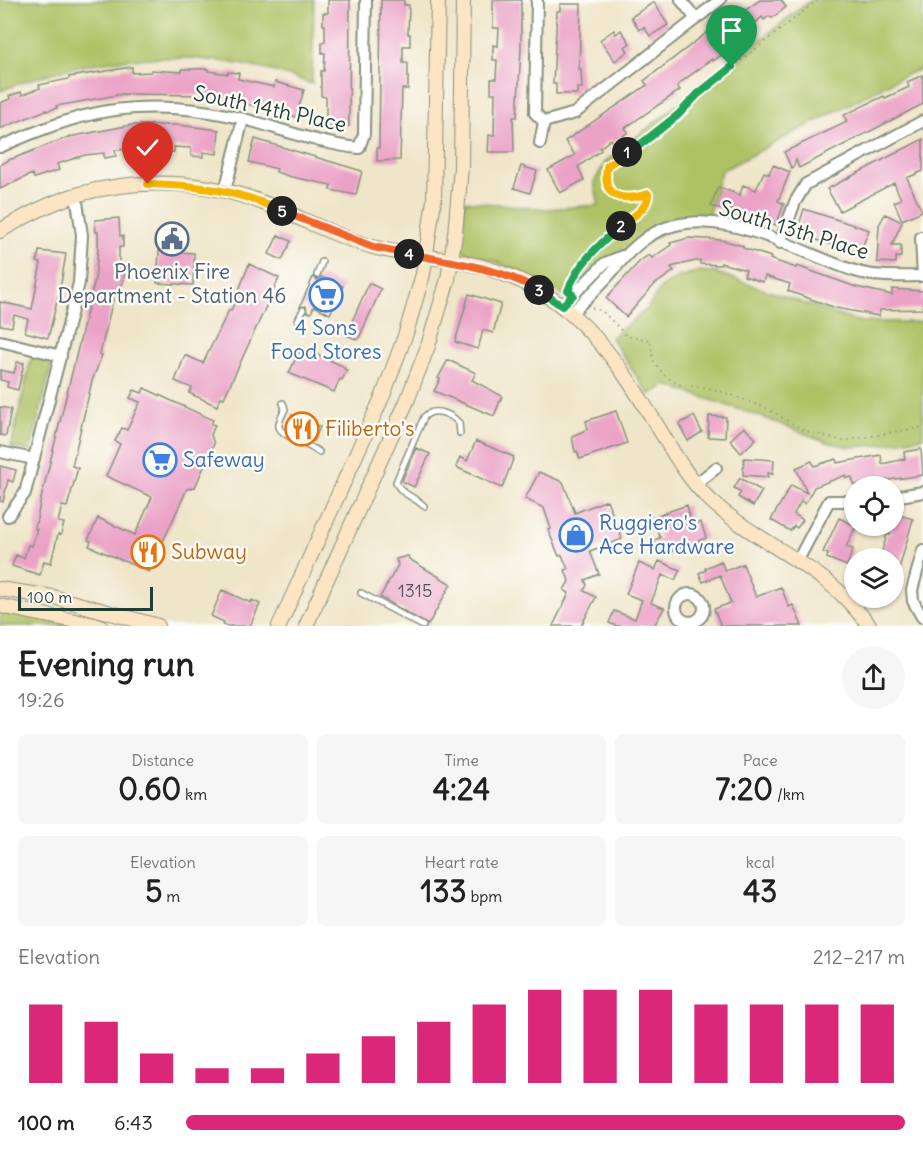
<!DOCTYPE html>
<meta charset="utf-8">
<style>
body{margin:0;font-family:Delius,sans-serif;background:#f6f6f6;color:#222;height:100vh;display:flex;flex-direction:column;font-size:22px;white-space:nowrap}
*{box-sizing:border-box;margin:0}
p{font-size:20px;color:#767676}
.icon{flex:none;width:33px;height:33px;fill:none;stroke:currentColor;stroke-width:2;stroke-linecap:round;stroke-linejoin:round}
.map{position:relative;height:626px;overflow:hidden}
.sheet{display:flex;flex-direction:column;background:#fff;flex:1}
.sheet>*{flex:none}
.controls{position:absolute;left:844px;top:476px;display:grid;gap:12px}
.controls a{display:grid;place-items:center;width:60px;height:60px;border-radius:50%;background:#fff;box-shadow:0 2px 4px #0004;font-size:30px}
.scale{position:absolute;left:18px;bottom:15px;width:135px;box-sizing:border-box;padding-left:6px;border:3px solid #1f3d34;border-top:0;font-size:16px;line-height:21px;white-space:nowrap;color:#1f3d34;-webkit-text-stroke:4px #fdfcf7;paint-order:stroke}
.pin{position:absolute;display:grid;place-items:center;width:51px;height:51px;color:#fff;margin:-62px -26px;border-radius:50% 50% 50% 0;rotate:-45deg;box-shadow:0 0 6px #0007}
.pin .icon{rotate:45deg}
.km{position:absolute;width:30px;height:30px;margin:-15px;border-radius:50%;background:#222;color:#fff;font-size:16px;line-height:30px;text-align:center}
.round{display:grid;place-items:center;flex:none;width:63px;height:63px;border-radius:32px;background:#f6f6f6}
.overview{display:flex;align-items:center;justify-content:space-between;height:102px;padding:0 18px}
h1{font-size:33px;font-weight:700;line-height:45px}
.metrics{display:grid;grid-template-columns:repeat(3,1fr);gap:9px;height:102px;padding:6px 18px}
.metrics div{display:grid;align-content:center;border-radius:9px;background:#f6f6f6;text-align:center}
.metrics b{font-size:30px;font-weight:700}
.metrics small{font-size:16px;font-weight:400}
.metrics p{font-size:16px}
.chart{height:168px;padding:12px 18px}
.chart p{display:flex;justify-content:space-between}
.chart svg{width:100%;height:108px;margin-top:6px;stroke:#db2777;stroke-width:6}
ul{padding:0 18px;list-style:none;font-size:20px}
li{display:grid;grid-template-columns:96px 72px 1fr;align-items:center;height:45px}
li i{height:15px;border-radius:8px;background:#db2777}
.map>svg:first-child{display:block}
.green{fill:#aec164;stroke:#667f4c;stroke-width:1.5}
.building{fill:#eba2c7}
.lines{fill:none;stroke-linecap:round;stroke-linejoin:round}
.lane-casing{stroke:#87917e;stroke-width:8}
.street-casing{stroke:#87917e;stroke-width:14}
.secondary-casing{stroke:#87917e;stroke-width:16}
.path{stroke:#87917e;stroke-width:1.5;stroke-dasharray:1.5 4.5;stroke-linecap:butt}
.lane{stroke:#fff;stroke-width:5}
.street{stroke:#fff;stroke-width:10}
.secondary{stroke:#fce5c4;stroke-width:14}
.split-1-casing{stroke:#fff;stroke-width:12}
.split-2-casing{stroke:#fff;stroke-width:12}
.split-3-casing{stroke:#fff;stroke-width:12}
.split-4-casing{stroke:#fff;stroke-width:12}
.split-5-casing{stroke:#fff;stroke-width:12}
.split-6-casing{stroke:#fff;stroke-width:12}
.split-1{stroke:#22a559;stroke-width:8}
.split-2{stroke:#f5b400;stroke-width:8}
.split-3{stroke:#22a559;stroke-width:8}
.split-4{stroke:#f0652b;stroke-width:8}
.split-5{stroke:#f0652b;stroke-width:8}
.split-6{stroke:#f5b400;stroke-width:8}
.labels{text-anchor:middle;stroke-width:5;stroke-linejoin:round;paint-order:stroke}
.number-label{font-size:18px;fill:#525659}
.street-label{font-size:21px;fill:#1f3d34;stroke:#fdfcf7}
.service-label{font-size:21px;fill:#4e5e75;stroke:#fdfcf7}
.shop-label{font-size:21px;fill:#366cbe;stroke:#fdfcf7;text-anchor:start}
.food-label{font-size:21px;fill:#c56008;stroke:#fdfcf7;text-anchor:start}
</style>
<div class="map">
<svg width="923" height="626" viewBox="0 0 923 626">
<rect width="100%" height="100%" fill="#fdfcf7"/>
<filter id="ink" filterUnits="userSpaceOnUse"><feTurbulence type="fractalNoise" baseFrequency=".0167" numOctaves="2"/><feDisplacementMap in="SourceGraphic" scale="12" xChannelSelector="R" yChannelSelector="G"/><feConvolveMatrix kernelMatrix="1 2 1 2 8 2 1 2 1" color-interpolation-filters="sRGB"/></filter>
<filter id="wash" filterUnits="userSpaceOnUse"><feTurbulence type="fractalNoise" baseFrequency=".008" numOctaves="4" result="noise"/><feDisplacementMap in="SourceGraphic" scale="24" xChannelSelector="R" yChannelSelector="G"/><feGaussianBlur stdDeviation="1.35" result="paint"/><feColorMatrix in="noise" values="0 0 0 0 0 0 0 0 0 0 0 0 0 0 0 0 0 1.4 0 .05"/><feComposite in="paint" operator="in"/></filter>
<g filter="url(#wash)">
<rect width="100%" height="100%" fill="#efe5c9"/>
<path class="green" d="M0,0H314L312,84C213,46 98,50 0,91Z
M811,0H923V68L901,77L721,171L706,222L672,227L625,254L575,303C541,278 506,264 466,252L461,248L460,241L465,201L547,209L599,205L594,182L606,161Z
M700,271L717,273L849,319L863,322H923V437L879,445L850,447L827,442L762,417L666,385L649,395L611,338L647,309L661,288L678,277Z
M32,354L53,360L30,451L11,447Z
M0,610L79,626H0Z"/>
<g id="blocks">
<path class="building" d="M328,0H350L349,126H326V97L321,96V71H324L325,53H322V42H325V25H323V13H328Z
M381,0H404V5H409L408,34H410V46H403V63H408V89H402L400,160L377,161V148H379Z
M493,0H521V49L517,117H513L514,152H488L489,135H494L495,93H491V79H496L497,60H493V45L498,46L499,28H493Z
M760,0H781L786,7L772,18L769,16L764,20L762,17L749,29L752,32L742,41L713,61L712,59L680,83L677,86L680,90L625,128L628,132L613,143L611,139L600,148L601,150L578,167L584,180L560,193L548,170L575,155L565,141L647,85L644,81L717,25L718,27L738,10L741,13Z
M654,2L668,25L650,36L644,27L639,30L631,17Z
M560,4H581L579,69H581L582,88H577V94H556V84H553L557,11H560Z
M614,30L616,34L621,30L630,43L625,47L628,51L615,61L600,40Z
M132,67V73L151,72V70L182,72V69H209L208,71L228,74V72L239,73L238,79L274,87L275,82L304,90L296,117L251,105L206,95L123,94L56,106L57,108L46,111V110L0,129V103L10,99L9,96L21,92L22,95L40,88L39,85L69,79V77Z
M923,75V104L799,168L796,160L792,169L784,152L847,122L844,115L884,96L885,98L909,87L907,82Z
M131,125H178L219,130L217,154L203,152V157L191,156V148L174,147V152H163V147L115,150L116,156L104,158V153L85,155L57,164L59,170L34,178L32,174L0,189V165L9,160L69,137Z
M255,139L362,171L356,195L330,190L331,185L292,177L276,172L277,169L249,162Z
M923,139V171L907,178L922,211L902,220L894,202L901,199L894,183L840,211L827,189Z
M773,165L790,172L778,201L784,204L776,225L724,207L723,210L711,206L718,187L740,195L743,185L756,190L764,172L769,174Z
M521,166L537,171L530,193L514,188Z
M804,209L869,230L860,253L800,235L802,229L798,228Z
M885,214L902,222L892,245H901V257H896V263L877,262L879,225Z
M119,218L120,236H123V247H119V267H125L124,279L119,296L114,295L100,354L102,355L92,381L72,466L78,468L75,479L67,507L62,506L58,522L64,523L61,535L58,534L51,563L44,561L40,575L12,566L16,555L24,558L28,545L32,546L37,529H35L40,503L95,279L98,249V232H96L95,220Z
M278,235L291,241L282,260L269,254Z
M689,238L722,240L743,246V248L771,257L770,259L796,268L797,266L856,287L892,295V289L923,291V309L880,310L879,316L836,308L788,291L790,284L765,276L763,282L744,276L746,270L721,263V265L700,264V260L671,267L674,271L654,285L626,317L606,298L640,261L649,255L652,258L671,245L670,243Z
M39,251L66,254L60,289L48,338L25,332L28,319L14,315L12,327L0,325V302L32,309L41,263L37,262Z
M159,251L194,253L193,285L157,283Z
M249,264L279,278L224,398L221,397L217,406L189,393L192,388L175,381L185,355L203,363L229,310L231,311Z
M313,277L317,280L322,277L343,286L330,314L314,306L311,313L307,312L306,306L300,307Z
M369,283L381,289L358,340L346,335Z
M469,294L501,304L493,333L483,330L478,349L455,342Z
M301,347L345,367L344,369L347,370L342,380L340,379L334,392L289,373Z
M448,360L476,373L472,380L502,396L494,416L434,391L440,379L438,378Z
M17,362L24,363L18,390L7,387L8,382L0,380V370L14,373Z
M144,388L213,420L211,424L215,425L211,435L214,444L195,487L187,489L149,572L89,546L91,541L88,540L98,518L135,535L152,497L106,476L120,444L115,441L122,428L127,430L140,402L130,398L134,390L142,393Z
M0,407L11,409L6,436L0,435Z
M616,411L627,443L580,459L577,451L575,452L572,436L588,429L586,421Z
M292,415L320,427L314,441L305,439L286,428Z
M694,416L702,432L688,441L679,424Z
M709,416L726,417L725,438L708,437Z
M744,427L756,439L741,453L730,440Z
M476,441L514,457L502,488L456,467L460,457L467,461Z
M416,448L430,454L414,487L402,481Z
M921,449L923,475L854,485L852,477L846,478V475L814,487L805,504L801,501L794,514L803,520L797,528L794,526L790,531L771,520L791,485L807,493L796,468L812,461L814,466L836,459L837,463L881,455L882,464L905,459L904,452Z
M744,458L774,460L773,474L768,473V477L743,475Z
M0,466L16,470L13,482L8,480L3,502L0,501Z
M539,472L563,482L575,513L607,500L622,539L590,551L599,574L585,580L587,585L584,591L596,597L581,626H553L569,593L564,590L569,581L565,570L568,569L562,555L559,556L548,530L551,529L544,508L525,499Z
M740,478L762,491L753,506L738,497L741,492L734,488Z
M687,505L692,525L701,522L706,538L660,556L654,540L660,538L653,517Z
M895,514L913,519L896,580H894V558H880L887,534L890,535L892,525H894Z
M839,518L856,526L846,547L853,549L847,566L827,558L828,554L823,552Z
M408,556L409,559L451,584L428,625L380,597L398,565L396,559Z
M659,561L680,570L675,580L662,575L651,603L664,608L654,626H617L609,623L614,611L635,619L642,600L626,594L639,563L655,570Z
M721,561L725,571L743,564L756,597L781,587L789,607L793,605L802,626H721L714,609L731,603L720,575L703,582L699,573L706,570L705,568Z
M222,590L251,603L252,600L260,604L250,626H228L223,624L224,622L211,616Z"/>
</g>
</g>
<g filter="url(#ink)">
<use href="#blocks" fill-opacity="0" stroke="#87917e" stroke-width="1.5"/>
<g class="lines">
<defs>
<path id="lane" d="M317,275L322,262
M298,320L303,310
M283,403L285,409C283,414 278,421 279,427C281,436 310,445 319,452
M424,506C415,497 400,494 396,482L424,417C434,407 450,413 459,423L460,433
M361,593L423,626"/>
<path id="street" d="M537,0L535,113L544,122
M681,0L696,19
M544,122L575,113L720,0
M540,143L544,122
M0,147C34,132 71,117 108,111C152,104 201,108 244,119C282,129 319,144 359,148L364,134L366,0
M225,191L243,119
M921,237L923,276
M780,243L795,202L806,184L923,121
M562,306L605,263L622,256
M571,313C584,301 598,288 610,274C624,258 630,249 649,236C712,197 793,251 855,271C877,278 900,276 923,276
M0,341L61,356
M0,452L34,459
M696,484L716,468
M894,497L923,492
M8,516L25,493L79,283L82,235L76,195
M797,562L829,501H855
M676 608a14 14 0 1 1 28 0a14 14 0 1 1-28 0Z
M922,617L913,601L912,590L923,550"/>
<path id="secondary" d="M0,231C23,217 50,203 76,195C136,177 208,180 266,204C302,218 336,237 373,247C398,254 425,256 451,260C494,267 536,283 569,312C609,346 634,388 661,432C675,456 690,481 710,500C744,531 786,551 822,578C841,591 855,608 870,626
M0,589L53,597L158,626
M0,606L100,626
M279,626L384,393L406,333L423,274L434,200L438,0
M306,626L407,401L428,346L448,279L455,234L461,167L463,0"/>
</defs>
<use href="#lane" class="lane-casing"/>
<use href="#street" class="street-casing"/>
<use href="#secondary" class="secondary-casing"/>
<path class="path" d="M572,280L594,250L645,206L648,200V194C632,198 621,200 608,189L606,178L607,166L616,158L636,148L668,123L698,94L818,0
M592,308L602,311L627,336L650,340L654,362L664,375L678,384L713,389L729,394L768,409L803,430L843,441L923,427"/>
<use href="#lane" class="lane"/>
<use href="#street" class="street"/>
<use href="#secondary" class="secondary"/>
</g>
</g>
<g class="lines" filter="url(#ink)">
<defs>
<path id="split-1" d="M627,152L636,148L678,115L698,94L732,67"/>
<path id="split-2" d="M621,226C631,218 649,208 648,194C620,202 602,198 607,166L627,152"/>
<path id="split-3" d="M539,290L562,306L573,295L568,291C577,264 600,244 621,226"/>
<path id="split-4" d="M409,254C454,262 498,268 539,290"/>
<path id="split-5" d="M282,211L373,247L409,254"/>
<path id="split-6" d="M148,184C197,185 237,190 282,211"/>
</defs>
<use href="#split-1" class="split-1-casing"/>
<use href="#split-2" class="split-2-casing"/>
<use href="#split-3" class="split-3-casing"/>
<use href="#split-4" class="split-4-casing"/>
<use href="#split-5" class="split-5-casing"/>
<use href="#split-6" class="split-6-casing"/>
<use href="#split-1" class="split-1"/>
<use href="#split-2" class="split-2"/>
<use href="#split-3" class="split-3"/>
<use href="#split-4" class="split-4"/>
<use href="#split-5" class="split-5"/>
<use href="#split-6" class="split-6"/>
</g>
<defs>
<symbol id="civic-ring" viewBox="-11 -11 22 22"><circle r="9.5" fill="#fdfcf7" stroke="#5c6f8a" stroke-width="1.5"/><path d="M-.6-6.5H3V-4.5H.6V-3L4-1V1h2V6H-6V1h2V-1L-.6-3ZM-1.2 2.5V6h2.4V2.5Z" fill="#5c6f8a"/></symbol>
<symbol id="supermarket-ring" viewBox="-11 -11 22 22"><circle r="9.5" fill="#fdfcf7" stroke="#3f7fe0" stroke-width="1.5"/><path d="M-6-5.5h2.5l.6 2H6L4.5 2H-2.5L-4.4-4H-6ZM-1.5 3.2a1.3 1.3 0 1 0 .1 0ZM3 3.2a1.3 1.3 0 1 0 .1 0Z" fill="#3f7fe0"/></symbol>
<symbol id="restaurant-ring" viewBox="-11 -11 22 22"><circle r="9.5" fill="#fdfcf7" stroke="#e8710a" stroke-width="1.5"/><path d="M-5-6h1v4h1v-4h1v4h1v-4h1v5L-1.5 .5V6h-2V.5L-5-1ZM5-6V6H3V1.5H1.5Q1.5-4 5-6Z" fill="#e8710a"/></symbol>
<symbol id="shop-ring" viewBox="-11 -11 22 22"><circle r="9.5" fill="#fdfcf7" stroke="#3f7fe0" stroke-width="1.5"/><path d="M-5-2.5h2.3a2.7 3.5 0 0 1 5.4 0H5L5.5 6h-11ZM-1.5-2.5h3a1.5 2.3 0 0 0-3 0Z" fill="#3f7fe0"/></symbol>
</defs>
<g fill-rule="evenodd">
<use href="#civic-ring" x="153" y="220" width="38" height="38"/>
<use href="#supermarket-ring" x="307" y="276" width="38" height="38"/>
<use href="#restaurant-ring" x="283" y="410" width="38" height="38"/>
<use href="#supermarket-ring" x="141" y="441" width="38" height="38"/>
<use href="#shop-ring" x="557" y="516" width="38" height="38"/>
<use href="#restaurant-ring" x="129" y="533" width="38" height="38"/>
</g>
<g class="labels">
<g class="number-label">
<text x="415" y="597">1315</text>
</g>
<g class="street-label">
<text transform="translate(270 109) rotate(12)" y="7">South 14th Place</text>
<text transform="translate(794 230) rotate(17)" y="7">South 13th Place</text>
</g>
<g class="service-label">
<text x="172" y="279">Phoenix Fire<tspan x="172" dy="24">Department - Station 46</tspan></text>
</g>
<g class="shop-label">
<text x="326" y="335" text-anchor="middle">4 Sons<tspan x="326" dy="24">Food Stores</tspan></text>
<text x="183" y="467">Safeway</text>
<text x="599" y="530">Ruggiero's<tspan x="599" dy="24">Ace Hardware</tspan></text>
</g>
<g class="food-label">
<text x="325" y="436">Filiberto's</text>
<text x="171" y="559">Subway</text>
</g>
</g>
</svg>
<div class="controls">
<a><svg class="icon" aria-label="locate" viewBox="0 0 24 24"><circle cx="12" cy="12" r="6"/><path d="M12 2v4M12 18v4M2 12h4M18 12h4"/></svg></a>
<a><svg class="icon" aria-label="layers" viewBox="0 0 24 24"><path d="M12 4l9 5-9 5-9-5zM3 14l9 5 9-5"/></svg></a>
</div>
<div class="scale">100 m</div>
<div class="pin" style="left:732px;top:67px;background:#1e9e55"><svg class="icon" aria-label="arrive" viewBox="0 0 24 24"><path d="M6 21V4h12l-3 4 3 4H6"/></svg></div>
<div class="pin" style="left:148px;top:184px;background:#d93025"><svg class="icon" aria-label="check" viewBox="0 0 24 24"><path d="M5 12l5 5 9-10"/></svg></div>
<b class="km" style="left:627px;top:152px">1</b>
<b class="km" style="left:621px;top:226px">2</b>
<b class="km" style="left:539px;top:290px">3</b>
<b class="km" style="left:409px;top:254px">4</b>
<b class="km" style="left:282px;top:211px">5</b>
</div>
<section class="sheet">
<div class="overview"><div><h1>Evening run</h1><p>19:26</p></div><a class="round"><svg class="icon" aria-label="share" viewBox="0 0 24 24"><path d="M12 15V3M7 8l5-5 5 5M5 13v7h14v-7"/></svg></a></div>
<div class="metrics">
<div><p>Distance</p><b>0.60<small> km</small></b></div>
<div><p>Time</p><b>4:24</b></div>
<div><p>Pace</p><b>7:20<small> /km</small></b></div>
</div>
<div class="metrics">
<div><p>Elevation</p><b>5<small> m</small></b></div>
<div><p>Heart rate</p><b>133<small> bpm</small></b></div>
<div><p>kcal</p><b>43</b></div>
</div>
<div class="chart"><p><span>Elevation</span>212–217 m</p>
<svg viewBox="0 0 160 44" preserveAspectRatio="none"><path d="M5 44V12M15 44V19M25 44V32M35 44V38M45 44V38M55 44V32M65 44V25M75 44V19M85 44V12M95 44V6M105 44V6M115 44V6M125 44V12M135 44V12M145 44V12M155 44V12"/></svg>
</div>
<ul>
<li><b>100 m</b>6:43<i style="width:100%"></i></li>
</ul>
</section>
